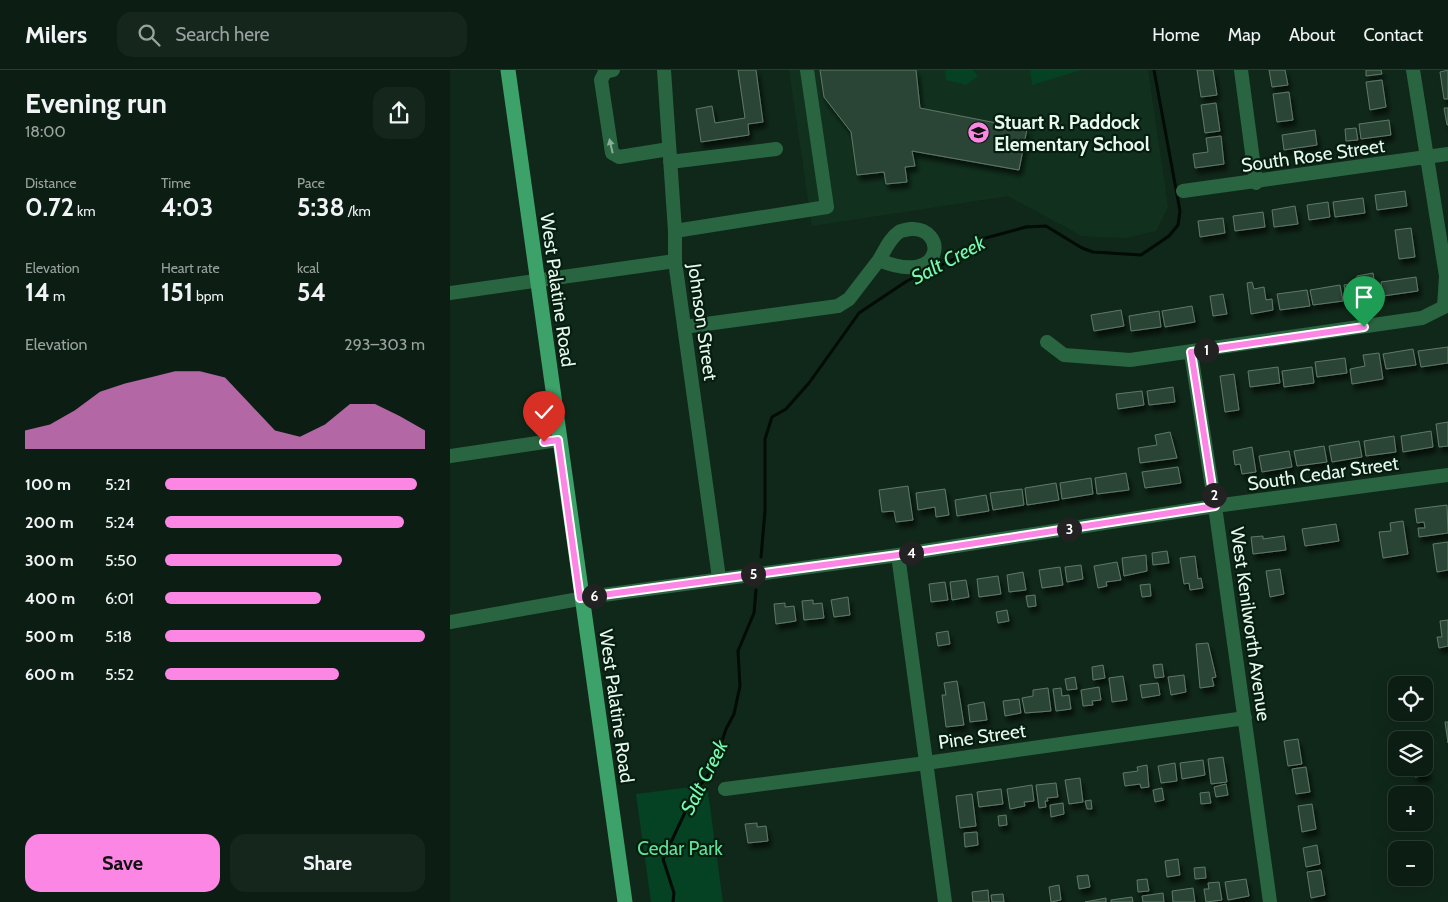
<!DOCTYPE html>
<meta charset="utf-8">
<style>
body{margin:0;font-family:Cabin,sans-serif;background:#15271c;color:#f1f3f6;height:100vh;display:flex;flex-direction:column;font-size:19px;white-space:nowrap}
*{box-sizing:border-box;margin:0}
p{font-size:16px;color:#9aa2a0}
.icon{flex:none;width:28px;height:28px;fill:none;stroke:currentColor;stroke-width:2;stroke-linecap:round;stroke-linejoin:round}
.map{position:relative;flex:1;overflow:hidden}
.details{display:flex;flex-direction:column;background:#0c1e13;width:450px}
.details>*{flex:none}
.fabs{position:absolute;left:938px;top:606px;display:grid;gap:10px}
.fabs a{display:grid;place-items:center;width:45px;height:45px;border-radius:10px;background:#0c1e13;box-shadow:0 5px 20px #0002,0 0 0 1px #2c3c33;font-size:25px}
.pin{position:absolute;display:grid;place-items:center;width:42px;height:42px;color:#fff;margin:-51px -21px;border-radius:50% 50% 50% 0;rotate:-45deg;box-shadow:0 0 5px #0007}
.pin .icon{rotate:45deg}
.km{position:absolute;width:25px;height:25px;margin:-12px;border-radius:50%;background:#222;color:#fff;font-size:14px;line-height:25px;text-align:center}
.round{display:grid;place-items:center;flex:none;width:52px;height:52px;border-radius:15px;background:#15271c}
.overview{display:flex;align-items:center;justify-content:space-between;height:85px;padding:0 25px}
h1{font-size:28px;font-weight:800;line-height:38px}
.metrics{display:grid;grid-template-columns:repeat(3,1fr);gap:8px;height:85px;padding:5px 25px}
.metrics div{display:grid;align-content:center}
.metrics b{font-size:25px;font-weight:800}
.metrics small{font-size:14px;font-weight:400}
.metrics p{font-size:14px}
.chart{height:140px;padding:10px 25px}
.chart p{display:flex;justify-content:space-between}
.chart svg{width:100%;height:90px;margin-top:5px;fill:#fc86e4;opacity:.7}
.action{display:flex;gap:10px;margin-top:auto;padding:10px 25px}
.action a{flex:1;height:58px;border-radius:15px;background:#fc86e4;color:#111;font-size:20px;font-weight:800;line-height:58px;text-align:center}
.action a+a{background:#15271c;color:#f1f3f6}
ul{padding:0 25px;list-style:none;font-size:16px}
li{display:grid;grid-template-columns:80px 60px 1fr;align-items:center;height:38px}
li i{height:12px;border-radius:6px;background:#fc86e4}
header{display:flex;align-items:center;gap:30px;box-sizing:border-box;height:70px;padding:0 25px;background:#0c1e13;border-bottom:1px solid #2c3c33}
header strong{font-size:24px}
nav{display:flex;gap:28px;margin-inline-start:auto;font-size:18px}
.search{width:350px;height:45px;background:#15271c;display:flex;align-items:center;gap:12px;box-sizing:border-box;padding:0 18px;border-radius:15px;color:#9aa2a0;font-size:19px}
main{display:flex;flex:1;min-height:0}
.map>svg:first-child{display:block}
.built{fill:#11311e}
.green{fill:#054123}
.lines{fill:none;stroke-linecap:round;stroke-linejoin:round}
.stream{stroke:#020b05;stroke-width:3}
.building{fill:#2c4535;stroke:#5f7967;filter:url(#shadow)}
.minor{stroke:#2a6542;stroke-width:14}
.major{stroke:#3da269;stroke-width:15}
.oneway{fill:#8aae98}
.route-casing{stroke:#fff;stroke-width:10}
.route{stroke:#fc86e4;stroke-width:6}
.labels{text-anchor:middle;stroke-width:4.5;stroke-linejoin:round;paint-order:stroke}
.poi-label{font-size:19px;font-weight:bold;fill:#e9f8ee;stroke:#061e10;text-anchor:start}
.street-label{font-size:19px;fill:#e9f8ee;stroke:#061e10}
.park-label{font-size:19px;fill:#60e197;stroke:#061e10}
.water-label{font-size:20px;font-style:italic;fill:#79f9ae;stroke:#061e10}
</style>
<header>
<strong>Milers</strong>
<div class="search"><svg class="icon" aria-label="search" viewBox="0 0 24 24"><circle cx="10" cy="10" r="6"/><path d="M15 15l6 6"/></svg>Search here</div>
<nav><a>Home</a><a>Map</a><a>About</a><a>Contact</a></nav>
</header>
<main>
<section class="details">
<div class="overview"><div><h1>Evening run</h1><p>18:00</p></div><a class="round"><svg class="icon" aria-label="share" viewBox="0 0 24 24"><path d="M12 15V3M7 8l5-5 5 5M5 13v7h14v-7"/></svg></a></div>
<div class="metrics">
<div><p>Distance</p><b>0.72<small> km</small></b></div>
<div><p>Time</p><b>4:03</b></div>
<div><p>Pace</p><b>5:38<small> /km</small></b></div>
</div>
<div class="metrics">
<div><p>Elevation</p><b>14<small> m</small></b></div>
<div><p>Heart rate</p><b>151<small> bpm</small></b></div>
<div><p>kcal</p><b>54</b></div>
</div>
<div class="chart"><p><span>Elevation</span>293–303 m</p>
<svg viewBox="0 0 160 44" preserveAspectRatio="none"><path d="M0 44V35L10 32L20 25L30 16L40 12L50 9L60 6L70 6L80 9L90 22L100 35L110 38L120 32L130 22L140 22L150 28L160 35V44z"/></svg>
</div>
<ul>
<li><b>100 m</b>5:21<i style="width:97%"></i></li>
<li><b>200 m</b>5:24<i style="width:92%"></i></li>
<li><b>300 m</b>5:50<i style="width:68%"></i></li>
<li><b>400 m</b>6:01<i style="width:60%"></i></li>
<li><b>500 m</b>5:18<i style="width:100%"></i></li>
<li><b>600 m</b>5:52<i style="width:67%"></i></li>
</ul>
<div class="action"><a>Save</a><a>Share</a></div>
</section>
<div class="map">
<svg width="998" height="832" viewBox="0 0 998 832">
<defs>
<filter id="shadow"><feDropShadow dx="3" dy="5.5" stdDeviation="2.5" flood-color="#0009"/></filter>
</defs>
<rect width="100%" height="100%" fill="#102819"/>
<path class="built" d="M339,0H698L718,137L706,161L675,168L632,166L558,126L362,156Z"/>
<path class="green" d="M495,0H523L528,6L516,15L496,10Z
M580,0H631L582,15Z
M257,715L273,832H201L186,724Z"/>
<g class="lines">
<path class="stream" d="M311,487L315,441V369L322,347L336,339L359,313L409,243L457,211L522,181L532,169L576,157L596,156L632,178L643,182L691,185L719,166L728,155L730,141L704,0
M223,832L224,823L213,789L247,717L254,711L264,696L276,659L284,644L290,616L288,581L304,543L306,520"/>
</g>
<path class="building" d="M288,0H306L313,52L298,54L299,65L251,72L246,39L262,36L265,53L295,48Z
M370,0H466L470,38L577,59L569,100L462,81L465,96L455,97L457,112L436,114L434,102L407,105L401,62L374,27Z
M747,0H763L767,25L751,27Z
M819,0H835L838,15L822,17Z
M916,0H931L932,4L916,6Z
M998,0V29H994L990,2Z
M932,10L936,37L920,40L916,12Z
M839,22L843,50L827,52L823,24Z
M766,33L770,61L755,63L751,35Z
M994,38H998V55H997Z
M939,50L941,65L911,69L909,54Z
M906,58L908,70L896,71L895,59Z
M865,60L867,75L834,80L832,65Z
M771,66L774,94L745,98L743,84L758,82L756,68Z
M955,121L957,136L927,140L925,125Z
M913,128L915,143L885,147L883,132Z
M878,132L880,147L859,150L857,135Z
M845,136L848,154L824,157L822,140Z
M813,142L815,157L785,161L783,146Z
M773,148L775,163L750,167L748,151Z
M961,158L965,187L949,189L945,160Z
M923,203L927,226L897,231L894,215L908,213L907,206Z
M966,207L968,221L933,226L931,212Z
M802,212L804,219L814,217L816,230L822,229L823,240L801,244L797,213Z
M890,215L893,231L863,235L860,220Z
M857,220L860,236L830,240L827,224Z
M773,224L777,244L763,246L760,226Z
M742,236L745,252L715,257L712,241Z
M671,240L674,256L644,261L641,245Z
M709,241L711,257L681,261L679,246Z
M998,277V293L971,297L968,281Z
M963,279L966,295L936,299L933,284Z
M929,283L933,309L902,314L900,299L915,296L913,285Z
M895,288L897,303L867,307L865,292Z
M828,297L830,313L800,317L798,301Z
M862,297L864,313L834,317L832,301Z
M784,304L789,340L775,342L770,306Z
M723,317L725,332L699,335L697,321Z
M692,321L694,335L668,339L666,324Z
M998,352V376L989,377L986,354Z
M981,361L983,377L953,382L951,366Z
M720,362L727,388L690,393L688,378L707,375L705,365Z
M944,366L946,382L916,386L914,371Z
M909,371L912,387L882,392L879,376Z
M874,376L877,392L847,396L844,381Z
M802,377L806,402L792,404L790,394L785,395L783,381Z
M839,381L842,397L812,402L809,386Z
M728,397L731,413L695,418L692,402Z
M676,403L679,420L647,424L645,408Z
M641,408L643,424L612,429L610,413Z
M606,413L609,430L577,435L575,418Z
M458,416L463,450L446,452L444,441L432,442L429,420Z
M495,419L499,445L486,447L485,437L468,440L466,423Z
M572,419L574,435L543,440L540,423Z
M536,425L539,441L507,446L505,430Z
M997,435L998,463L969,467L968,458H975L974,452L967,453L965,439Z
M953,451L958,484L933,488L929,462L941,461L940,453Z
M886,454L889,471L855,476L852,459Z
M813,466V469L834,466L836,480L803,484L801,467Z
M998,472V500L987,502L983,474Z
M717,481L719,493L703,495L702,483Z
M696,485L697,501L674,506L672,488Z
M745,486L748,509L751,508L753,518L740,520L739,513L734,514L730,488Z
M667,492L671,510L656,512L657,516L648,518L644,496Z
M631,495L633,509L617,512L615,497Z
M610,497L613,515L592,518L589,500Z
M830,499L834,524L820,527L816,501Z
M573,502L576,520L559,522L557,505Z
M548,506L551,524L529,527L527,509Z
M516,510L519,527L502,530L500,512Z
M495,512L498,530L481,532L479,514Z
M700,514L701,526L692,527L690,515Z
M585,525L586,536L578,537L576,526Z
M398,527L400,545L384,547L381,530Z
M363,530V534L372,533L374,548L354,550L352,531Z
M335,533V537L344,536L346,551L326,554L324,534Z
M557,540L559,551L548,553L546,542Z
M998,550V576L989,578L987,567H992L990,551Z
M498,561L500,574L488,576L486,563Z
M758,573L766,607L762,608L764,616L750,618L746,574Z
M712,594L714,607L705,608L703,595Z
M653,595L655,608L643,610L642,597Z
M734,605L736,622L721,625L718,607Z
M673,606L677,630L662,632L659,608Z
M625,607L627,619L617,620L615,609Z
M507,611L514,655L496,657L492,625H496L494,613Z
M708,613L710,625L692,628L690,615Z
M649,617L651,630L642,631L643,635L633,636L631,620Z
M598,618L601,641L575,643L572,628L583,626V620Z
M611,618L612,626L619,625L621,639L606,641L603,619Z
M569,629L571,643L555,646L553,631Z
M534,632L537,650L520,652L518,635Z
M995,652H998V673Z
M848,669L852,694L838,696L834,671Z
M773,687L777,712L761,714L758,689Z
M753,690L755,705L732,709L730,693Z
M725,693L727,711L711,713L708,696Z
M697,695L699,717L691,718L690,714L675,716L673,703L688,701L687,697Z
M974,695H976L978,705L965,707L964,698H974Z
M856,697L860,722L846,724L842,699Z
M630,708L633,732L619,734L615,710Z
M606,713L608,727L597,728L598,731H595L596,737L589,738L586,715Z
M776,714L778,725L766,727L764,717Z
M582,715L584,731L574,732L575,736L560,739L557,719Z
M712,718L714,730L705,732L703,720Z
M551,719L553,734L529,737L527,722Z
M759,722L761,733L751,734L750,723Z
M522,724L526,756L510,758L506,726Z
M641,730L642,739H637L635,731Z
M613,733L614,744L601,747L600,735Z
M862,734L866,759L852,762L848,736Z
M556,745L557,755L549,756L548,746Z
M307,753V757L316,756L318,771L298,773L295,754Z
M527,762L528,775L515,777L514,763Z
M867,775L870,794L856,797L853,778Z
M728,789L730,805L717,807L715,791Z
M755,797L756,808L745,809L744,798Z
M871,800L875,825L861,828L857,802Z
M638,805L640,817L629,819L627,806Z
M697,809L699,821L688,822L687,810Z
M796,809L799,826L778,830L775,812Z
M769,812L772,830L756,832L754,819H759L758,813Z
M609,815L611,830L601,832L599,817Z
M743,818L745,832H723L722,821Z
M538,820L539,832H523L522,822Z
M713,823L714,832H693L692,826Z
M553,824L554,832H542L541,825Z
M682,827L683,832H661V830Z
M656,828V832H635Z"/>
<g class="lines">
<path class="minor" d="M163,0L155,2L151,10L162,83L169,87L219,79
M214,0L225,161V191L269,508
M791,0L806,113
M220,92L326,79
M733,121L998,84
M225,161L377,137L357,0
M0,223L225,191
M234,257L388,236L399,229L429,190C496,218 497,156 460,159C456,160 452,160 449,162C440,168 435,180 429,190
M597,272L614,285L680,290L972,248L994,237L996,206L963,0
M741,283L765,436L820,832
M0,386L108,370
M448,485L495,832
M0,552L146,526L448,485L765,436L998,405
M275,719L476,693L795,648"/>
<path class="major" d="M58,0L175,832"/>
</g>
<defs><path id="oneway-solid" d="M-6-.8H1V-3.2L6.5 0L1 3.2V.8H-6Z" transform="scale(1.25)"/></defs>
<use class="oneway" href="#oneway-solid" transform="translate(161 76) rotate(-103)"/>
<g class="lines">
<defs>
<path id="route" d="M94,372L108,370L130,528L448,485L765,436L741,282L914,257"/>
</defs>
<use href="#route" class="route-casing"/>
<use href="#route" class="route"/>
</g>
<defs>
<symbol id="school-disc" viewBox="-11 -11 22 22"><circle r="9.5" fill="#fc86e4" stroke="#061e10"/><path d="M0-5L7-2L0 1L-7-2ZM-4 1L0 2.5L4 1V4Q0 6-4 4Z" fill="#111"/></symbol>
</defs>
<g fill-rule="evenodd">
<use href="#school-disc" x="516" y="50" width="25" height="25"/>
</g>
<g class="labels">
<g class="poi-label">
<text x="544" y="59">Stuart R. Paddock<tspan x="544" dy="22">Elementary School</tspan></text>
</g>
<g class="street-label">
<text transform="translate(863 85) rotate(-8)" y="7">South Rose Street</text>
<text transform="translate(108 220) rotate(82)" y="7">West Palatine Road</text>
<text transform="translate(253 252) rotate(82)" y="7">Johnson Street</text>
<text transform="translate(873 403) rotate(-8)" y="7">South Cedar Street</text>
<text transform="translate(801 554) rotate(82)" y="7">West Kenilworth Avenue</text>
<text transform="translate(167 636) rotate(82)" y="7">West Palatine Road</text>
<text transform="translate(532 666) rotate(-8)" y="7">Pine Street</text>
</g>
<g class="park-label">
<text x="230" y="785">Cedar Park</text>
</g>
<g class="water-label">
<text transform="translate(498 190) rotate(-28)" y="7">Salt Creek</text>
<text transform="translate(254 707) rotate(-63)" y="7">Salt Creek</text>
</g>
</g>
</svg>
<div class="fabs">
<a><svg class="icon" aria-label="locate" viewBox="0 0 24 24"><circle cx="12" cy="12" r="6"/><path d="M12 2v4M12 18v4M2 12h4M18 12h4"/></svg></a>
<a><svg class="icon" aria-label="layers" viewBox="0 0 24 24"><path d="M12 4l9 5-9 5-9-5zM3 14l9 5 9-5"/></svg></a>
<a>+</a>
<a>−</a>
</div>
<div class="pin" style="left:914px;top:257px;background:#1e9e55"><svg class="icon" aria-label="arrive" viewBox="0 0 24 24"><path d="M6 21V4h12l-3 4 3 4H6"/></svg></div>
<div class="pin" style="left:94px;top:372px;background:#d93025"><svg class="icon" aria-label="check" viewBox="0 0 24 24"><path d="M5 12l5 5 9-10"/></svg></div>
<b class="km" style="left:756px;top:280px">1</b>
<b class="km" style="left:764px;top:425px">2</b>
<b class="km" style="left:619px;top:459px">3</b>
<b class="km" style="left:461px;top:483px">4</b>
<b class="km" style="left:303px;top:504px">5</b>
<b class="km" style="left:144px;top:526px">6</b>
</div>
</main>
